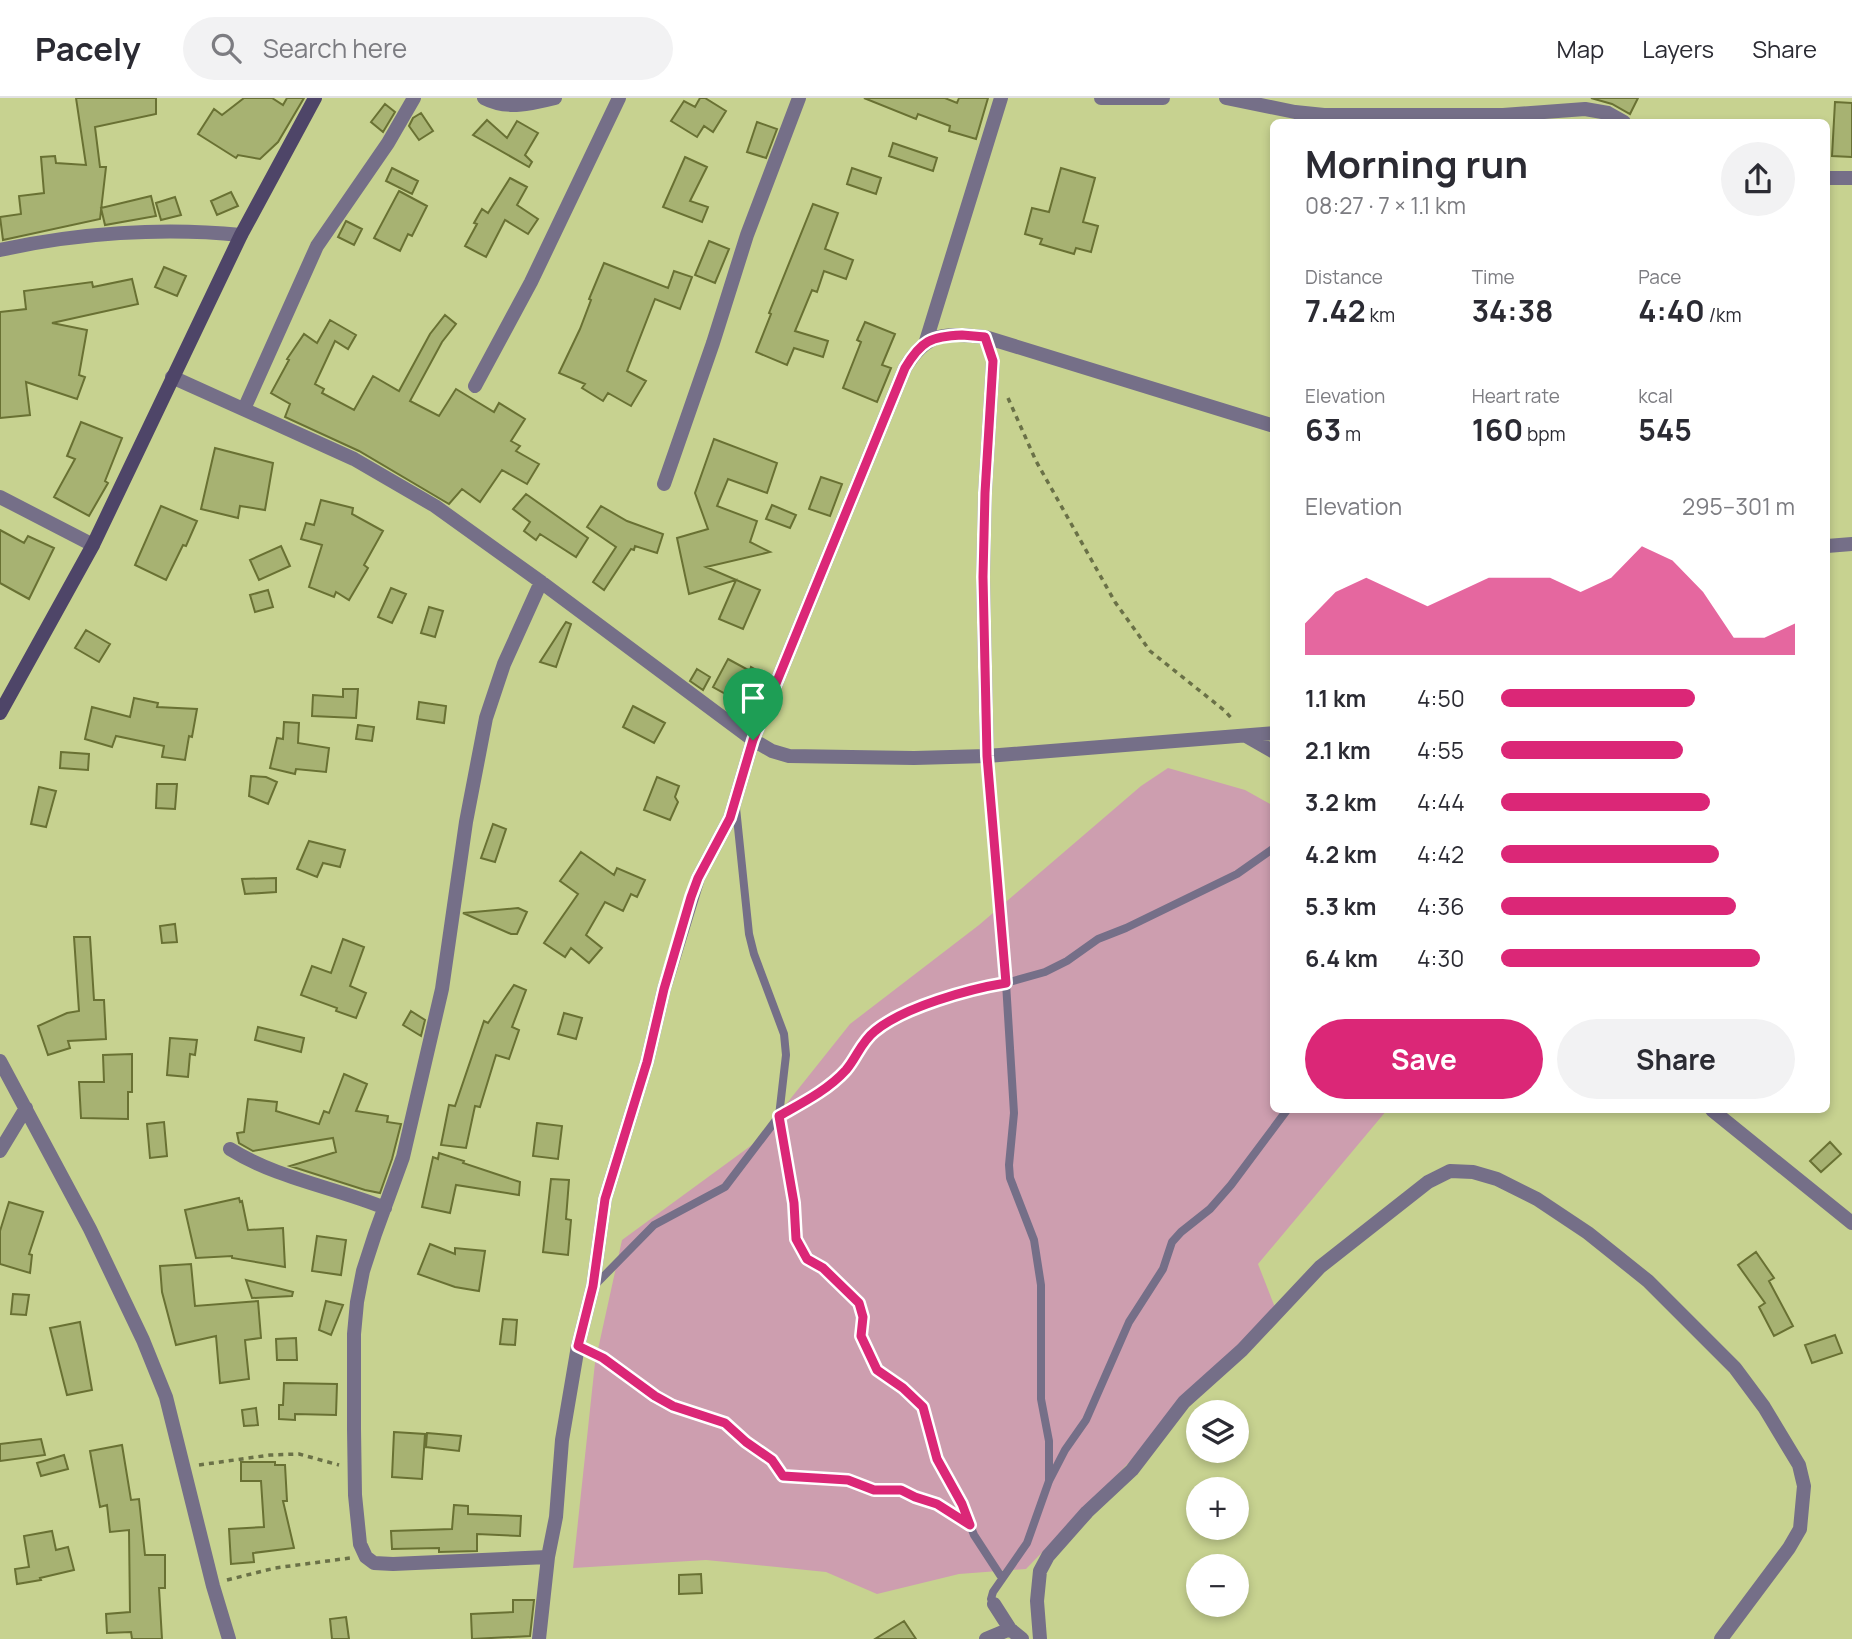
<!DOCTYPE html>
<meta charset="utf-8">
<style>
body{margin:0;font-family:Manrope,sans-serif;background:#f2f2f3;color:#2b2b33;height:100vh;display:flex;flex-direction:column;font-size:26px;white-space:nowrap}
*{box-sizing:border-box;margin:0}
p{font-size:23px;color:#7c7c81}
.icon{flex:none;width:38px;height:38px;fill:none;stroke:currentColor;stroke-width:2;stroke-linecap:round;stroke-linejoin:round}
.map{position:relative;flex:1;overflow:hidden}
.sheet{position:absolute;left:1270px;top:21px;width:560px;height:994px;display:flex;flex-direction:column;background:#fff;border-radius:10px;box-shadow:0 4px 10px #0003}
.sheet>*{flex:none}
.tools{position:absolute;left:1186px;top:1302px;display:grid;gap:14px}
.tools a{display:grid;place-items:center;width:63px;height:63px;border-radius:50%;background:#fff;box-shadow:0 4px 10px #0003;font-size:35px}
.pin{position:absolute;display:grid;place-items:center;width:60px;height:60px;color:#fff;margin:-72px -30px;border-radius:50% 50% 50% 0;rotate:-45deg;box-shadow:0 0 7px #0007}
.pin .icon{rotate:45deg}
.round{display:grid;place-items:center;flex:none;width:74px;height:74px;border-radius:37px;background:#f2f2f3}
.overview{display:flex;align-items:center;justify-content:space-between;height:119px;padding:0 35px}
h1{font-size:38px;font-weight:700;line-height:52px}
.stats{display:grid;grid-template-columns:repeat(3,1fr);gap:10px;height:119px;padding:7px 35px}
.stats div{display:grid;align-content:center}
.stats b{font-size:30px;font-weight:700}
.stats small{font-size:19px;font-weight:400}
.stats p{font-size:19px}
.chart{height:196px;padding:14px 35px}
.chart p{display:flex;justify-content:space-between}
.chart svg{width:100%;height:126px;margin-top:7px;fill:#db2777;opacity:.7}
.primary-button{display:flex;gap:14px;margin-top:auto;padding:14px 35px}
.primary-button a{flex:1;height:80px;border-radius:42px;background:#db2777;color:#fff;font-size:28px;font-weight:700;line-height:80px;text-align:center}
.primary-button a+a{background:#f2f2f3;color:#2b2b33}
ul{padding:0 35px;list-style:none;font-size:23px}
li{display:grid;grid-template-columns:112px 84px 1fr;align-items:center;height:52px}
li i{height:18px;border-radius:9px;background:#db2777}
header{display:flex;align-items:center;gap:42px;box-sizing:border-box;height:98px;padding:0 35px;background:#fff;border-bottom:2px solid #e1e1e2}
header strong{font-size:33px}
nav{display:flex;gap:38px;margin-inline-start:auto;font-size:24px}
.search{width:490px;height:63px;background:#f2f2f3;display:flex;align-items:center;gap:18px;box-sizing:border-box;padding:0 24px;border-radius:38px;color:#7c7c81;font-size:26px}
.map>svg:first-child{display:block}
.green{fill:#cd9eaf}
.building{fill:#a7b272;stroke:#697133;stroke-width:2}
.lines{fill:none;stroke-linecap:round;stroke-linejoin:round}
.path{stroke:#6a7147;stroke-width:3.5;stroke-dasharray:5 5;stroke-linecap:butt}
.lane{stroke:#756f88;stroke-width:8}
.street{stroke:#756f88;stroke-width:14}
.secondary{stroke:#4e4568;stroke-width:14}
.route-casing{stroke:#fff;stroke-width:14}
.route{stroke:#db2777;stroke-width:9}
</style>
<header>
<strong>Pacely</strong>
<div class="search"><svg class="icon" aria-label="search" viewBox="0 0 24 24"><circle cx="10" cy="10" r="6"/><path d="M15 15l6 6"/></svg>Search here</div>
<nav><a>Map</a><a>Layers</a><a>Share</a></nav>
</header>
<div class="map">
<svg width="1852" height="1541" viewBox="0 0 1852 1541">
<rect width="100%" height="100%" fill="#c7d290"/>
<path class="green" d="M1168,670L1245,692L1274,708V1012H1387L1258,1166L1276,1212L1026,1471L959,1476L877,1496L826,1474L706,1462L573,1470L595,1265L622,1142L756,1044L850,926L979,827L1141,688Z"/>
<path class="building" d="M76,0H156V16L95,29L100,69H106L100,121L3,142L0,119L21,116L19,98L44,95L41,59L55,58L56,65L86,67Z
M244,0H272L283,7L287,0H304L278,44L260,61L238,57L236,60L198,36L214,11L222,17Z
M700,0H705L726,13L713,34L704,28L697,39L671,23L684,3L695,9Z
M864,0H945L957,5L959,0H988L976,41L949,33L950,28L918,16L916,21Z
M1591,0H1638L1630,16L1612,6Z
M1835,4L1852,5V59L1832,58Z
M385,6L395,14L383,34L371,24Z
M421,15L433,33L419,42L409,28L413,20Z
M487,22L507,40L517,23L538,35L525,57L532,64L529,69L473,37Z
M757,24L777,31L766,60L747,54Z
M893,45L937,60L933,73L889,58Z
M685,59L707,69L690,103L708,109L702,124L663,109Z
M392,70L418,83L412,96L386,83Z
M852,70L881,80L876,96L847,86Z
M1061,70L1095,80L1083,124L1098,128L1091,154L1076,150L1074,156L1040,146L1042,141L1025,136L1032,110L1049,114Z
M510,80L527,89L517,107L538,121L528,136L505,122L486,159L465,148L477,126L474,125L482,111L488,115Z
M399,93L427,108L412,138L408,136L400,153L374,140Z
M231,94L238,108L217,117L211,103Z
M151,98L156,118L105,127L101,110Z
M175,99L181,117L161,122L156,105Z
M813,106L838,115L825,151L853,162L846,181L824,173L817,194L812,192L795,233L828,243L823,259L794,250L787,267L756,254L771,216L769,215Z
M346,123L362,131L354,147L338,139Z
M709,143L729,151L715,185L695,177Z
M604,165L668,190L674,173L692,179L680,211L655,201L627,273L646,283L631,308L608,295L603,303L582,290L585,286L559,275L580,231L591,202L589,201Z
M164,169L186,178L177,198L155,189Z
M132,181L138,206L52,225L87,232L79,277L85,279L77,301L26,284L30,317L0,320V214L26,211L24,193L92,184L93,189Z
M445,217L456,226L442,244L410,303L439,318L456,291L494,314L499,305L525,321L511,343L520,348L516,353L539,366L527,386L502,372L480,404L462,391L449,406L359,353L285,319L290,306L271,295L289,262L287,261L304,236L317,245L330,222L356,237L348,251L335,243L315,286L324,291L322,295L354,312L373,278L399,293L430,236Z
M865,224L895,236L882,267L891,270L877,304L843,290L861,244L857,242Z
M81,324L122,340L105,383L108,385L89,418L54,399L75,361L67,358Z
M714,341L777,365L767,395L728,381L717,408L757,423L750,444L770,454L706,469L760,492L743,531L719,521L736,482L689,496L677,440L708,431L695,395Z
M215,350L273,365L265,412L240,408L238,420L201,411Z
M821,379L842,386L830,418L809,411Z
M526,396L588,440L576,459L540,436L536,442L524,433L530,424L513,411Z
M321,402L353,410L352,416L383,433L364,467L368,470L349,502L336,494L334,499L309,489L322,447L301,441L306,425L314,427Z
M772,407L796,417L790,430L766,421Z
M161,408L197,423L186,448L183,447L166,482L135,467Z
M601,408L627,423L663,436L657,455L635,448L634,452L631,451L604,492L593,484L616,449L587,429Z
M0,432L24,445L28,438L54,450L29,501L0,485Z
M281,448L290,468L259,482L250,462Z
M391,490L406,496L392,525L378,519Z
M268,492L273,509L255,514L250,497Z
M429,509L443,513L435,539L421,535Z
M566,524L571,526L556,569L540,564Z
M86,532L110,546L99,564L75,550Z
M728,561L750,573L751,569L767,578L749,609L713,589Z
M697,571L710,579L703,592L690,583Z
M343,591H358L356,620L312,618L313,597L343,599Z
M134,600L158,605L157,609L197,611L192,639L189,638L185,662L162,659L164,648L116,638L112,649L85,641L92,609L130,619Z
M419,604L446,608L444,625L417,621Z
M633,608L665,625L654,645L623,629Z
M284,624L299,625L298,645L329,650L326,674L296,671L295,676L270,670L277,640L283,641Z
M358,627L374,629L372,643L356,641Z
M61,654L89,656L88,672L60,670Z
M251,678L266,679L277,684L268,706L249,698Z
M657,679L679,688L675,699L678,704L670,722L644,712Z
M157,686H177L175,711L156,710Z
M39,689L56,693L46,729L31,726Z
M493,726L506,731L495,764L481,760Z
M309,743L345,752L340,769L323,765L317,779L297,771Z
M581,754L614,777L617,770L645,782L637,799L631,796L623,813L605,804L586,837L602,850L589,865L571,850L565,859L544,845L578,796L560,783Z
M276,780V794L245,796L242,781Z
M518,810L527,814L517,836H511L463,815Z
M175,826L177,844L162,845L160,828Z
M74,839H90L94,902H104L106,941L68,943L70,950L48,957L38,928L67,915L79,913Z
M343,841L364,849L350,888L366,895L356,920L336,913L337,910L301,897L312,868L331,875Z
M514,887L526,892L512,929L519,932L509,961L496,957L480,1009L475,1008L466,1050L441,1047L449,1007L455,1008L484,923L488,925Z
M411,913L425,922L421,938L403,927Z
M564,915L582,920L576,941L558,936Z
M258,929L304,940L301,954L255,942Z
M170,940L197,942L195,957L190,956L188,979L167,977Z
M132,956V994H128V1021L81,1020L79,984H104L103,957Z
M344,976L367,986L356,1013L388,1018L387,1024L401,1026L392,1061L380,1095L365,1092L290,1068L336,1054L333,1040L253,1053L239,1045L237,1035L244,1034L248,1001L277,1004L276,1013L319,1026L324,1013L329,1015Z
M164,1024L167,1058L150,1060L147,1026Z
M537,1025L562,1028L558,1061L533,1058Z
M1830,1044L1841,1056L1821,1074L1810,1063Z
M439,1055L464,1063L463,1065L520,1084L519,1097L456,1087L450,1115L422,1109L433,1059L438,1061Z
M551,1081L569,1082L566,1121L571,1122L568,1157L543,1154Z
M239,1100L240,1104L242,1103L248,1132L283,1130L285,1169L232,1160V1158L196,1160L185,1112Z
M9,1104L43,1114L29,1156L32,1157L30,1175L0,1166V1133Z
M317,1138L346,1142L341,1177L312,1173Z
M430,1146L455,1156V1150L485,1153L479,1193L455,1189L418,1176Z
M1756,1154L1774,1180L1769,1183L1793,1228L1774,1238L1759,1209L1765,1205L1738,1167Z
M191,1166L195,1208L258,1203L261,1240L245,1242L249,1281L220,1285L216,1238L176,1247L162,1194L160,1168Z
M246,1182L293,1194L292,1198L252,1200Z
M13,1196L29,1197L26,1217L11,1216Z
M326,1203L343,1207L331,1237L319,1232Z
M503,1221L517,1222L515,1247L500,1246Z
M80,1224L92,1292L67,1297L50,1230Z
M1835,1237L1842,1255L1812,1265L1805,1247Z
M296,1240L297,1262H277L276,1241Z
M284,1285L337,1286L336,1317L295,1316V1322L279,1321V1307H283Z
M256,1310L258,1327L244,1328L242,1312Z
M394,1334L425,1336L422,1381L392,1379Z
M427,1335L461,1338L459,1353L426,1349Z
M41,1341L45,1357L0,1363V1346Z
M122,1347L131,1402L139,1401L145,1457H165V1490H159L162,1541H132L131,1534L107,1535L106,1516L130,1514L129,1432L110,1434L107,1407L100,1409L90,1353Z
M64,1357L68,1371L41,1378L37,1365Z
M241,1364H275V1367H285L287,1403H283L294,1450L253,1455L254,1464L231,1466L229,1431L264,1429L261,1383H241Z
M454,1407L468,1408V1416L521,1418L520,1438L477,1436V1453L439,1454V1450L392,1451L391,1433L452,1431Z
M52,1433L56,1452L68,1449L74,1472L40,1480L41,1482L17,1486L15,1471L29,1469L24,1438Z
M701,1476L702,1495L679,1496V1477Z
M513,1502H534L530,1538L472,1541L471,1516L513,1514Z
M346,1519L349,1541H332L330,1521Z
M904,1523L916,1541H875Z"/>
<g class="lines">
<path class="path" d="M1008,300L1036,363L1115,504L1150,553L1225,613L1233,622
M593,1255L603,1260L655,1299L673,1308L725,1325L746,1344L772,1362L783,1378L848,1382L874,1392H901L937,1406L950,1414
M199,1367L270,1357L299,1356L339,1367
M227,1482L275,1470L350,1460"/>
<path class="lane" d="M987,658L1006,885L1014,1015L1009,1067L1010,1080L1034,1142L1041,1187V1301L1049,1343V1383
M736,710L749,836L754,856L784,936L786,957L779,1018L794,1105L796,1141L807,1161L823,1170L859,1205L863,1219L861,1238L877,1272L903,1290L923,1309L937,1361L962,1406L974,1437L1002,1480
M596,1186L654,1127L725,1089L779,1018L836,982L850,966L859,949L881,929L925,906L954,899L969,892L1006,885L1045,874L1067,863L1098,841L1126,830L1237,776L1274,750
M994,1506L991,1501L993,1494L1027,1445L1049,1383L1065,1352L1086,1322L1129,1224L1163,1171L1172,1144L1181,1134L1210,1111L1231,1087L1287,1012"/>
<path class="street" d="M484,0C507,12 531,6 555,0
M1101,0H1163
M1226,0L1295,14L1324,17H1503L1585,11L1608,15L1624,24
M1827,80H1852
M0,152C76,135 163,129 241,137
M926,243L1001,0
M172,279L354,361L435,408L541,484L753,642L772,653L789,658L914,660L987,658L1274,635
M475,288L531,184L619,0
M244,311L317,148L388,45L414,0
M664,386L713,245L747,137L799,0
M0,399L93,447
M1827,448L1852,446
M541,484L504,566L486,620L466,724L442,891L403,1059L375,1136L363,1173L357,1204L354,1236V1331L355,1397L360,1446L366,1459L374,1465L393,1466L548,1459
M1246,638L1274,654
M987,658L983,479L985,395L993,263
M0,963L90,1131L143,1242L166,1299L213,1488L229,1541
M1712,1012L1852,1125
M230,1051C278,1081 334,1089 385,1110
M0,1053L26,1010
M994,1506L1010,1531L1022,1541
M539,1541L548,1459L556,1419L562,1342L578,1248L593,1188L605,1101L647,964L664,891L698,780L730,720L753,642L905,270C927,233 945,235 985,239L1274,328
M986,1541L1010,1531
M1040,1541L1037,1503L1040,1473L1048,1458L1087,1414L1132,1372L1184,1304L1242,1252L1320,1169L1428,1084L1450,1073L1473,1074L1497,1081L1537,1101L1588,1135L1648,1183L1735,1270L1764,1309L1799,1367L1804,1388L1800,1431L1789,1450L1721,1541"/>
<path class="secondary" d="M0,615L93,447L241,137L315,0"/>
</g>
<g class="lines">
<defs>
<path id="route" d="M962,237L985,239L993,263L985,395L983,479L987,658L1006,885C969,891 904,909 875,933C861,944 857,959 846,972C828,992 802,1005 779,1018L794,1105L796,1141L807,1161L823,1170L859,1205L863,1219L861,1238L877,1272L903,1290L923,1309L937,1361L962,1406L970,1427L937,1406L915,1399L901,1392H874L848,1382L783,1378L772,1362L746,1344L725,1325L673,1308L655,1298L603,1260L578,1248L593,1188L605,1101L647,964L664,891L691,799L698,780L730,720L753,642L905,270C921,243 931,238 962,237Z"/>
</defs>
<use href="#route" class="route-casing"/>
<use href="#route" class="route"/>
</g>
</svg>
<div class="tools">
<a><svg class="icon" aria-label="layers" viewBox="0 0 24 24"><path d="M12 4l9 5-9 5-9-5zM3 14l9 5 9-5"/></svg></a>
<a>+</a>
<a>−</a>
</div>
<div class="pin" style="left:753px;top:642px;background:#1e9e55"><svg class="icon" aria-label="arrive" viewBox="0 0 24 24"><path d="M6 21V4h12l-3 4 3 4H6"/></svg></div>
<section class="sheet">
<div class="overview"><div><h1>Morning run</h1><p>08:27 · 7 × 1.1 km</p></div><a class="round"><svg class="icon" aria-label="share" viewBox="0 0 24 24"><path d="M12 15V3M7 8l5-5 5 5M5 13v7h14v-7"/></svg></a></div>
<div class="stats">
<div><p>Distance</p><b>7.42<small> km</small></b></div>
<div><p>Time</p><b>34:38</b></div>
<div><p>Pace</p><b>4:40<small> /km</small></b></div>
</div>
<div class="stats">
<div><p>Elevation</p><b>63<small> m</small></b></div>
<div><p>Heart rate</p><b>160<small> bpm</small></b></div>
<div><p>kcal</p><b>545</b></div>
</div>
<div class="chart"><p><span>Elevation</span>295–301 m</p>
<svg viewBox="0 0 160 44" preserveAspectRatio="none"><path d="M0 44V33L10 22L20 17L30 22L40 27L50 22L60 17L70 17L80 17L90 22L100 17L110 6L120 11L130 22L140 38L150 38L160 33V44z"/></svg>
</div>
<ul>
<li><b>1.1 km</b>4:50<i style="width:66%"></i></li>
<li><b>2.1 km</b>4:55<i style="width:62%"></i></li>
<li><b>3.2 km</b>4:44<i style="width:71%"></i></li>
<li><b>4.2 km</b>4:42<i style="width:74%"></i></li>
<li><b>5.3 km</b>4:36<i style="width:80%"></i></li>
<li><b>6.4 km</b>4:30<i style="width:88%"></i></li>
</ul>
<div class="primary-button"><a>Save</a><a>Share</a></div>
</section>
</div>
